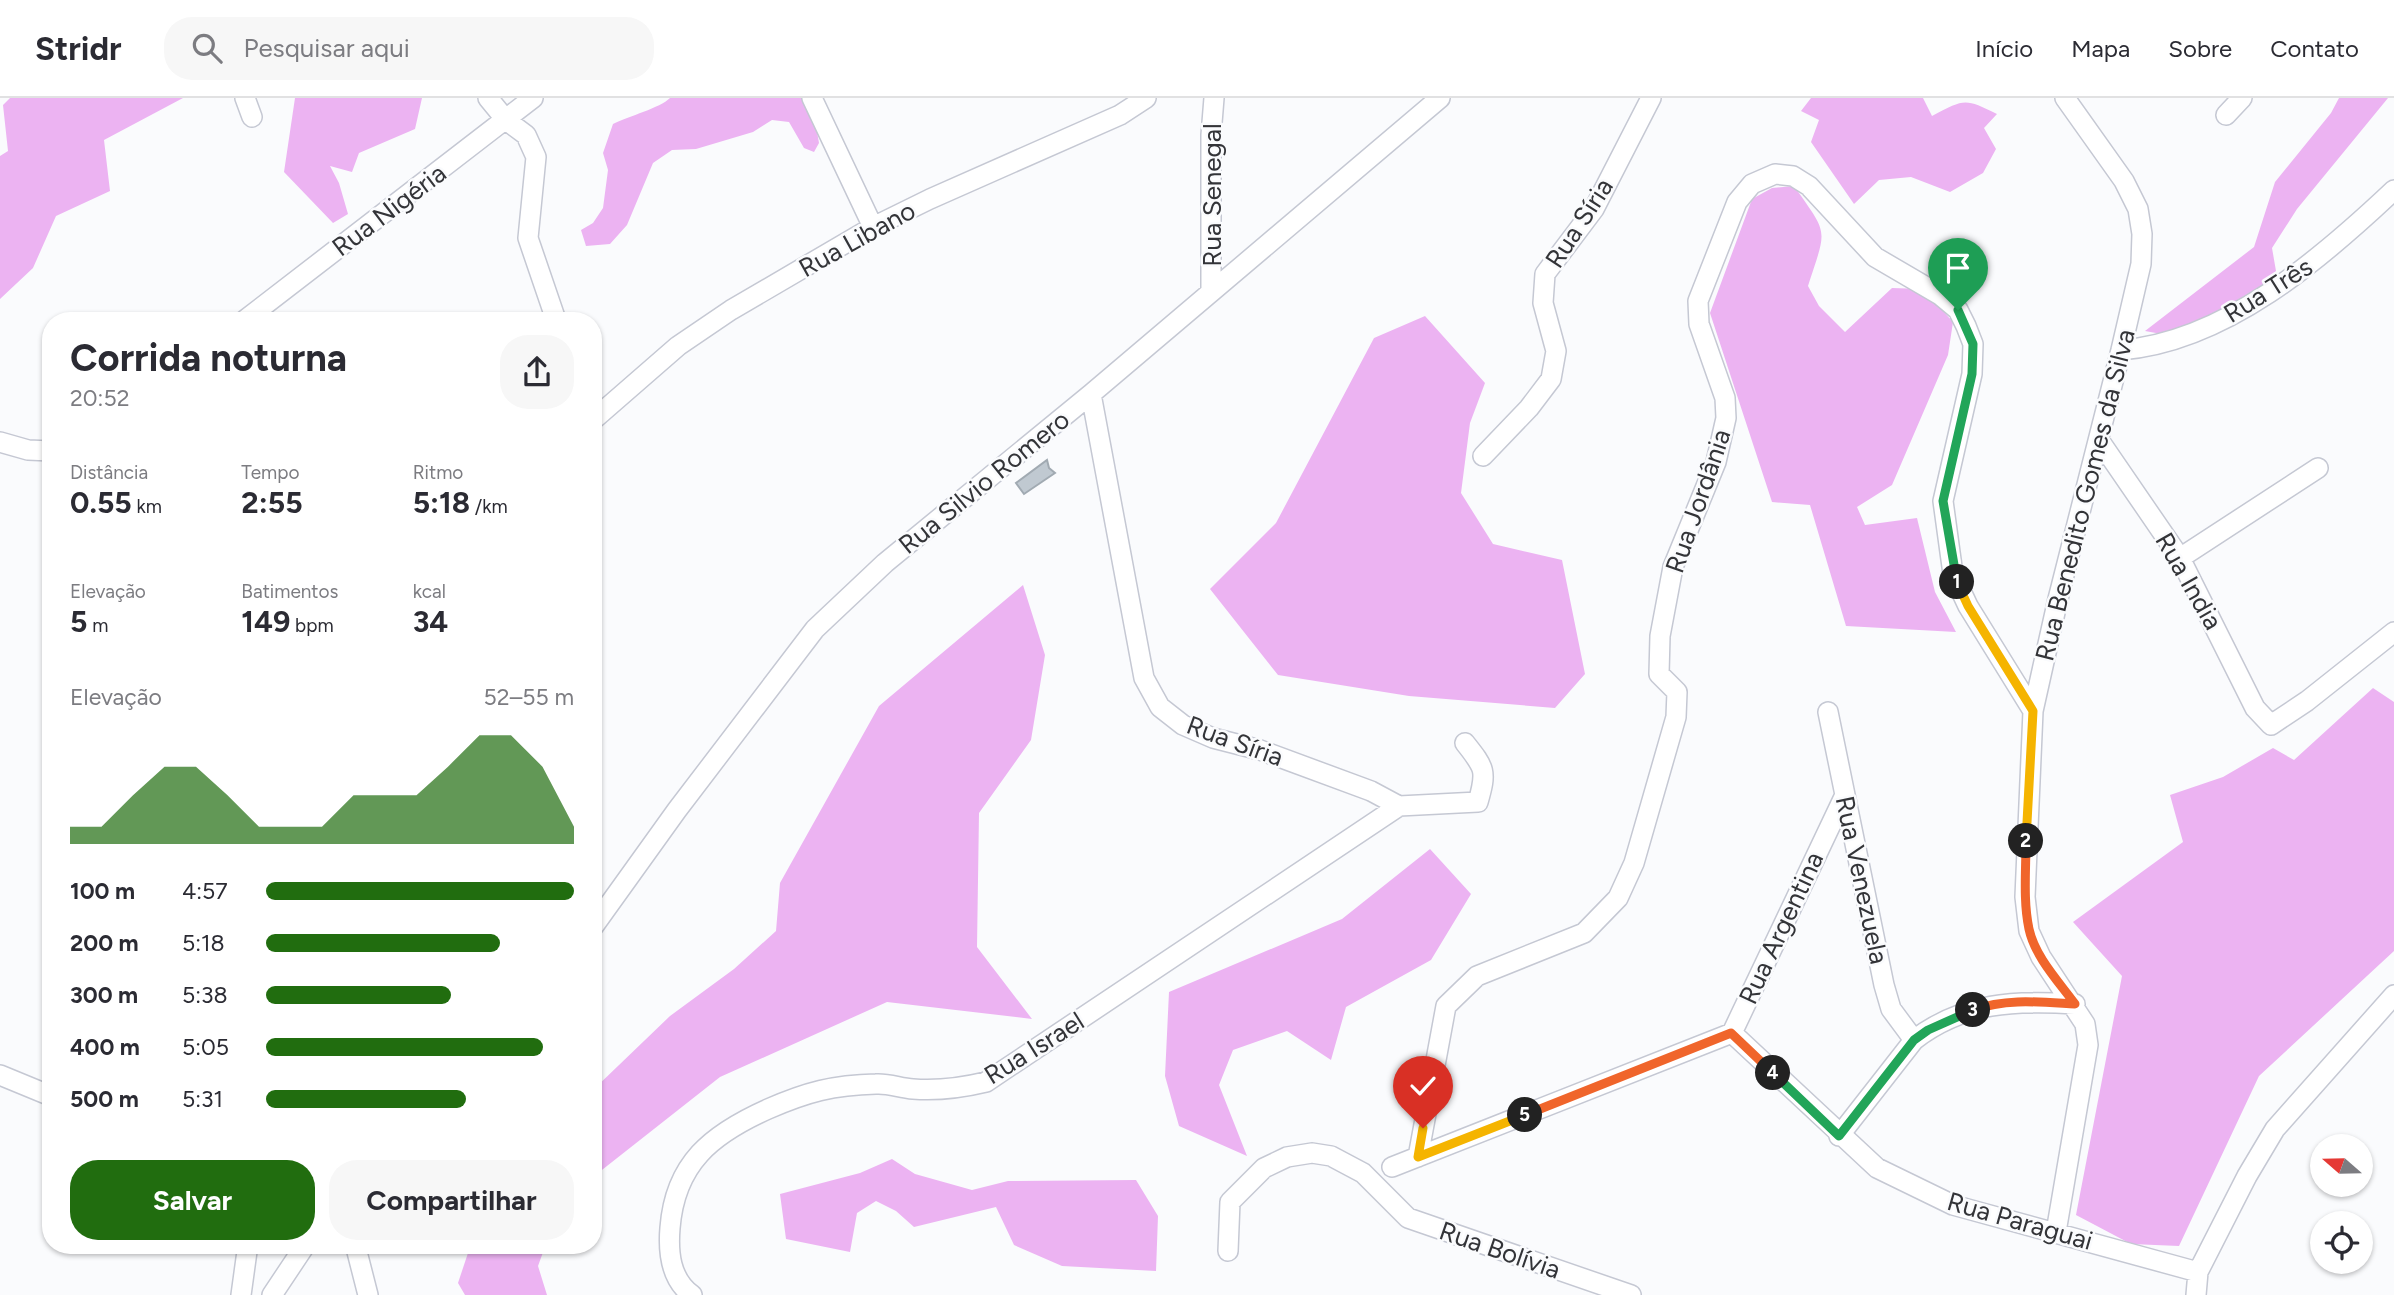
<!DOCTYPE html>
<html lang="pt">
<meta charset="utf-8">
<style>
body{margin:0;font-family:Figtree,sans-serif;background:#f7f7f7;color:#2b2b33;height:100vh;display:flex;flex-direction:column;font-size:26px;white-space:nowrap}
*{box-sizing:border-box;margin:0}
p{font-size:23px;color:#7c7c81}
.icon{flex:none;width:38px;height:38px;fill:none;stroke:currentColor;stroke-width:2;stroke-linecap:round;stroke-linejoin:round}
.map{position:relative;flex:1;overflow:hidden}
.details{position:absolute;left:42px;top:214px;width:560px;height:942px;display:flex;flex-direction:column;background:#fff;border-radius:28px;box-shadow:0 2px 5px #0004}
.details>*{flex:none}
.needle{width:46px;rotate:290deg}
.fabs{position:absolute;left:2310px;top:1036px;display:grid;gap:14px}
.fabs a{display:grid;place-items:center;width:63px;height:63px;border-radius:50%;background:#fff;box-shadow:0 2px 5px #0004;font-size:35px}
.pin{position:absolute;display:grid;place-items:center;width:60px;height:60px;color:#fff;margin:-72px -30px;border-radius:50% 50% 50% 0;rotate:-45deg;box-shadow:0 0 7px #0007}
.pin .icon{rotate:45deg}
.km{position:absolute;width:35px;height:35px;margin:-18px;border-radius:50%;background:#222;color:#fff;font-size:19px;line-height:35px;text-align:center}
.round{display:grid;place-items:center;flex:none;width:74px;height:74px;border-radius:28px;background:#f7f7f7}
.overview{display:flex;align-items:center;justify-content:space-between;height:119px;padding:0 28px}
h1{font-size:38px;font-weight:700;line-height:52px}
.metrics{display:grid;grid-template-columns:repeat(3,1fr);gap:10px;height:119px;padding:7px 28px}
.metrics div{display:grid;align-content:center}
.metrics b{font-size:30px;font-weight:700}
.metrics small{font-size:19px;font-weight:400}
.metrics p{font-size:19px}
.chart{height:196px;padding:14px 28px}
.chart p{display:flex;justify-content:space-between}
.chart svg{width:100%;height:126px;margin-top:7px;fill:#216d0f;opacity:.7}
.button{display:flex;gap:14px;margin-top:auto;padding:14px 28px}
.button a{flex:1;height:80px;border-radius:28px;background:#216d0f;color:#fff;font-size:28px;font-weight:700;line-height:80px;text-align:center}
.button a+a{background:#f7f7f7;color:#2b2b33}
ul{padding:0 28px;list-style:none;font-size:23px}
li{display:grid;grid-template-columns:112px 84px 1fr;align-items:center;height:52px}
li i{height:18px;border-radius:9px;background:#216d0f}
header{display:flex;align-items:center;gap:42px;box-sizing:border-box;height:98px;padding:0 35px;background:#fff;border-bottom:2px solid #e1e1e2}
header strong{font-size:33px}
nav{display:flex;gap:38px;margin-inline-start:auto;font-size:24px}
.search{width:490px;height:63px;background:#f7f7f7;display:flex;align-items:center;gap:18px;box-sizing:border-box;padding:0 24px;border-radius:28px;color:#7c7c81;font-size:26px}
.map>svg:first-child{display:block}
.green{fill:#ecb3f2}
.building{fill:#c0c9d1;stroke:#a1aab2;stroke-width:2}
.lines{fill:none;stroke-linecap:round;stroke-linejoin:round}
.minor-casing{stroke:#c5c8d3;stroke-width:22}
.minor{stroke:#fff;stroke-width:19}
.split-1-casing{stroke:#fff;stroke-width:14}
.split-2-casing{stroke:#fff;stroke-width:14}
.split-3-casing{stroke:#fff;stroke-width:14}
.split-4-casing{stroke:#fff;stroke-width:14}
.split-5-casing{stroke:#fff;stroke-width:14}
.split-6-casing{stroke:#fff;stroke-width:14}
.split-1{stroke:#22a559;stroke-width:9}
.split-2{stroke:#f5b400;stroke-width:9}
.split-3{stroke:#f0652b;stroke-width:9}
.split-4{stroke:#22a559;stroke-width:9}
.split-5{stroke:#f0652b;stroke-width:9}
.split-6{stroke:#f5b400;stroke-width:9}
.labels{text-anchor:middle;stroke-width:5;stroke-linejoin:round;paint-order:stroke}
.street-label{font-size:26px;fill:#333438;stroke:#fafbfd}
</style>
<header>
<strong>Stridr</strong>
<div class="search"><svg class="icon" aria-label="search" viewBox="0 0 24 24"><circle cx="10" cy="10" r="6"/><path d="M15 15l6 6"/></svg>Pesquisar aqui</div>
<nav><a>Início</a><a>Mapa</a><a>Sobre</a><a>Contato</a></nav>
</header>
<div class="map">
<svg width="2394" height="1197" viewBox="0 0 2394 1197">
<rect width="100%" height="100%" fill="#fafbfd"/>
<path class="green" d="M10,0H183L104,42L110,93L56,118L33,170L0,201V58L8,53L3,7Z
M295,0H422L415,31L359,55L352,74L330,68L339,85L348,116L333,125L284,74Z
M670,0H806L814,16L819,45L814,54L804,50L789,24L772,22L753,34L696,51L672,52L653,65L627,127L610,146L586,148L581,132L593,125L603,110L608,72L603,55L613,26C629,18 660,10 670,0Z
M1811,0H1923L1932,18C1965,1 1964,0 1997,16L1984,30L1996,51L1983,75L1950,94L1911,79L1879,82L1854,106L1811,44L1819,22L1801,13Z
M2339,0H2388L2297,111L2272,150L2276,173L2261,192L2167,237L2145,233L2254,149L2275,84L2331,15Z
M1794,88C1829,138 1827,129 1808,188L1819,208L1845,234L1892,190L1923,191L1953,224L1948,257L1892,387L1857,409L1865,427L1917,420L1935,494L1956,534L1846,528L1810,407L1772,404L1710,215L1752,101L1772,90Z
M1425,218L1485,285L1470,325L1461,395L1493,446L1562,462L1585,576L1555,610L1409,598L1278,577L1210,491L1276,425L1374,240Z
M1023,487L1045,557L1031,642L979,715L977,849L1032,921L887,904L720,979L593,1079V992L670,918L734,871L776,833L780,785L879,608Z
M2373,590L2394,604V853L2259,978L2179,1148L2131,1146L2076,1117L2122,878L2073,824L2183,744L2170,697L2223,679L2273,650L2294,662Z
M1430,751L1471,796L1431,862L1346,909L1331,962L1287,933L1233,952L1219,987L1247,1058L1179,1028L1165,978L1169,894L1342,821Z
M892,1061L915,1076L972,1092L1008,1083L1136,1082L1158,1118L1156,1173L1062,1168L1014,1147L996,1109L914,1129L896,1113L876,1103L857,1115L850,1154L786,1141L780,1096L860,1075Z
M471,1146H546L538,1168L547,1197H465L458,1185Z"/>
<path class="building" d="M1047,362L1049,370L1055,375L1024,396L1016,385Z"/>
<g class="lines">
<defs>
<path id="minor" d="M245,0L252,19
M488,0L506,22L526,37L536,59L528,140L556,222
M812,0L873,129
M2226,17L2242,0
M1211,194V37L1214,0
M245,222L533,0
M2121,252C2225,244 2321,161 2394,92
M1091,296L1144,580L1160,609L1183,627L1213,640L1260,652L1371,693L1399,708L1478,704C1487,673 1485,670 1465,645
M593,322L678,248L731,212L873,129L930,101L1120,17L1146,0
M2099,342L2180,460L2255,610L2271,627L2307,603L2394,534
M0,344L28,352L51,353
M1483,358L1529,310L1551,281L1556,253L1543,205L1545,176L1594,111L1651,0
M2180,460L2318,370
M1828,614L1884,887L1891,911L1914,942
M593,829L677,712L815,531L885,465L1091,296L1440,0
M1732,935L1877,1070L1953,1107L2198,1174
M0,977L51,998
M1839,1038L1914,942C1963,904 2016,902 2075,906
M1418,1059L1446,908L1477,878L1584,835L1618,800L1634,765L1676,619L1677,594L1659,576L1660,538L1673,469L1716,364L1726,320L1725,300L1699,226L1698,203L1737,104L1752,86L1775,76L1793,78L1809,88L1875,159L1940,197L1958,212L1966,228L1973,246L1972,276L1943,403L1953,476L1968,508L2033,613
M1392,1069L1732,935L1844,699
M2056,1134L2088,947L2085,926L2041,859L2029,833L2025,799L2033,613L2058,501L2121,252L2141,166L2142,136L2138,111L2124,83L2065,0
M355,1146L368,1197
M1228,1153L1230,1104L1264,1070L1287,1059L1312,1055L1331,1058L1363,1075L1408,1120L1631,1197
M241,1197L248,1146
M272,1197L306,1146
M692,1197C670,1181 668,1154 670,1130C675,1065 712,1036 768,1011C807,994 833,987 876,986C888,985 900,990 913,991C938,993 961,990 986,984L1399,708
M2196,1197L2198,1174L2247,1078L2275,1031L2394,897"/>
</defs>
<use href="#minor" class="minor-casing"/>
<use href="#minor" class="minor"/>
</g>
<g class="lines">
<defs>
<path id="split-1" d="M1957,484L1943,403L1972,276L1973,246L1958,212"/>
<path id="split-2" d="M1957,484L1968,508L2033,613L2026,743"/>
<path id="split-3" d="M1973,912C2007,900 2040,904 2075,906C2059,884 2035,859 2029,831C2023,803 2026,772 2026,743"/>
<path id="split-4" d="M1773,975L1839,1038L1914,942L1928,932L1973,912"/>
<path id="split-5" d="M1525,1017L1731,935L1773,975"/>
<path id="split-6" d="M1423,1030L1418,1059L1525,1017"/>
</defs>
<use href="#split-1" class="split-1-casing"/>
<use href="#split-2" class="split-2-casing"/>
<use href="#split-3" class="split-3-casing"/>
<use href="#split-4" class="split-4-casing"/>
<use href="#split-5" class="split-5-casing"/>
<use href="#split-6" class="split-6-casing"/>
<use href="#split-1" class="split-1"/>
<use href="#split-2" class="split-2"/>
<use href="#split-3" class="split-3"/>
<use href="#split-4" class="split-4"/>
<use href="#split-5" class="split-5"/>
<use href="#split-6" class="split-6"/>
</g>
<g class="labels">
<g class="street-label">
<text transform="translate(1212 97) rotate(-90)" y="9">Rua Senegal</text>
<text transform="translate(389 112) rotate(-37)" y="9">Rua Nigéria</text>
<text transform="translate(1579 125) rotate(-57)" y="9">Rua Síria</text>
<text transform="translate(857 141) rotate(-29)" y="9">Rua Libano</text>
<text transform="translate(2268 192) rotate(-32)" y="9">Rua Três</text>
<text transform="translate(984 384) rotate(-39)" y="9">Rua Silvio Romero</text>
<text transform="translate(2085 397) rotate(-76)" y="9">Rua Benedito Gomes da Silva</text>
<text transform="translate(1698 403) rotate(-71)" y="9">Rua Jordânia</text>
<text transform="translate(2189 483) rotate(60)" y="9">Rua India</text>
<text transform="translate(1235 643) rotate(20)" y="9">Rua Síria</text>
<text transform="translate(1862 782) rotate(78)" y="9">Rua Venezuela</text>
<text transform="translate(1781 830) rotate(-65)" y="9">Rua Argentina</text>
<text transform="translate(1034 950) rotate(-32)" y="9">Rua Israel</text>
<text transform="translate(2020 1123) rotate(16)" y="9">Rua Paraguai</text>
<text transform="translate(1500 1152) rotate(19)" y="9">Rua Bolívia</text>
</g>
</g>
</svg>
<div class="fabs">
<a><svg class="needle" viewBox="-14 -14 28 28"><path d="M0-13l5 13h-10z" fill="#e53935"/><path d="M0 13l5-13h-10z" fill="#7c7c81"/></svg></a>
<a><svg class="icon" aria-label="locate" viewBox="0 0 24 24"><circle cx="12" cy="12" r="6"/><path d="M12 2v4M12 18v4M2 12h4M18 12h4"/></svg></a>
</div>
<div class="pin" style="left:1958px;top:212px;background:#1e9e55"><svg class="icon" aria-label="arrive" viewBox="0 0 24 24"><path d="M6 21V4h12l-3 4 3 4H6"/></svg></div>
<div class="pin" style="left:1423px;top:1030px;background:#d93025"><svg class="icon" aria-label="check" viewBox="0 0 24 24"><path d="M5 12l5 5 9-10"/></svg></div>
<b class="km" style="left:1957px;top:484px">1</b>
<b class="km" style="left:2026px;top:743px">2</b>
<b class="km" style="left:1973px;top:912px">3</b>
<b class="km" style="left:1773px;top:975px">4</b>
<b class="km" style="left:1525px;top:1017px">5</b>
<section class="details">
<div class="overview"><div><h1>Corrida noturna</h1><p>20:52</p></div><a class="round"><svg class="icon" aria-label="share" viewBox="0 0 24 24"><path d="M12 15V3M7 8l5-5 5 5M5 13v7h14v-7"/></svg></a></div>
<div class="metrics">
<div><p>Distância</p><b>0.55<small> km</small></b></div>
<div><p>Tempo</p><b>2:55</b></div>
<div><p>Ritmo</p><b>5:18<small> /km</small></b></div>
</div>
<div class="metrics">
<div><p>Elevação</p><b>5<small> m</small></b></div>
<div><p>Batimentos</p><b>149<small> bpm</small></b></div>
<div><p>kcal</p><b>34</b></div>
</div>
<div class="chart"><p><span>Elevação</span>52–55 m</p>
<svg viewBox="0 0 160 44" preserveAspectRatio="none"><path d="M0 44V38L10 38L20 27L30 17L40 17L50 27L60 38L70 38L80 38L90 27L100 27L110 27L120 17L130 6L140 6L150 17L160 38V44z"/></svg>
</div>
<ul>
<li><b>100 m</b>4:57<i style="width:100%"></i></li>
<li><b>200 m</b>5:18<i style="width:76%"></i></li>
<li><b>300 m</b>5:38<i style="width:60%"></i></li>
<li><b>400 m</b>5:05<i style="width:90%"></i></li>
<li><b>500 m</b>5:31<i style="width:65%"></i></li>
</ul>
<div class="button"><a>Salvar</a><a>Compartilhar</a></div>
</section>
</div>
